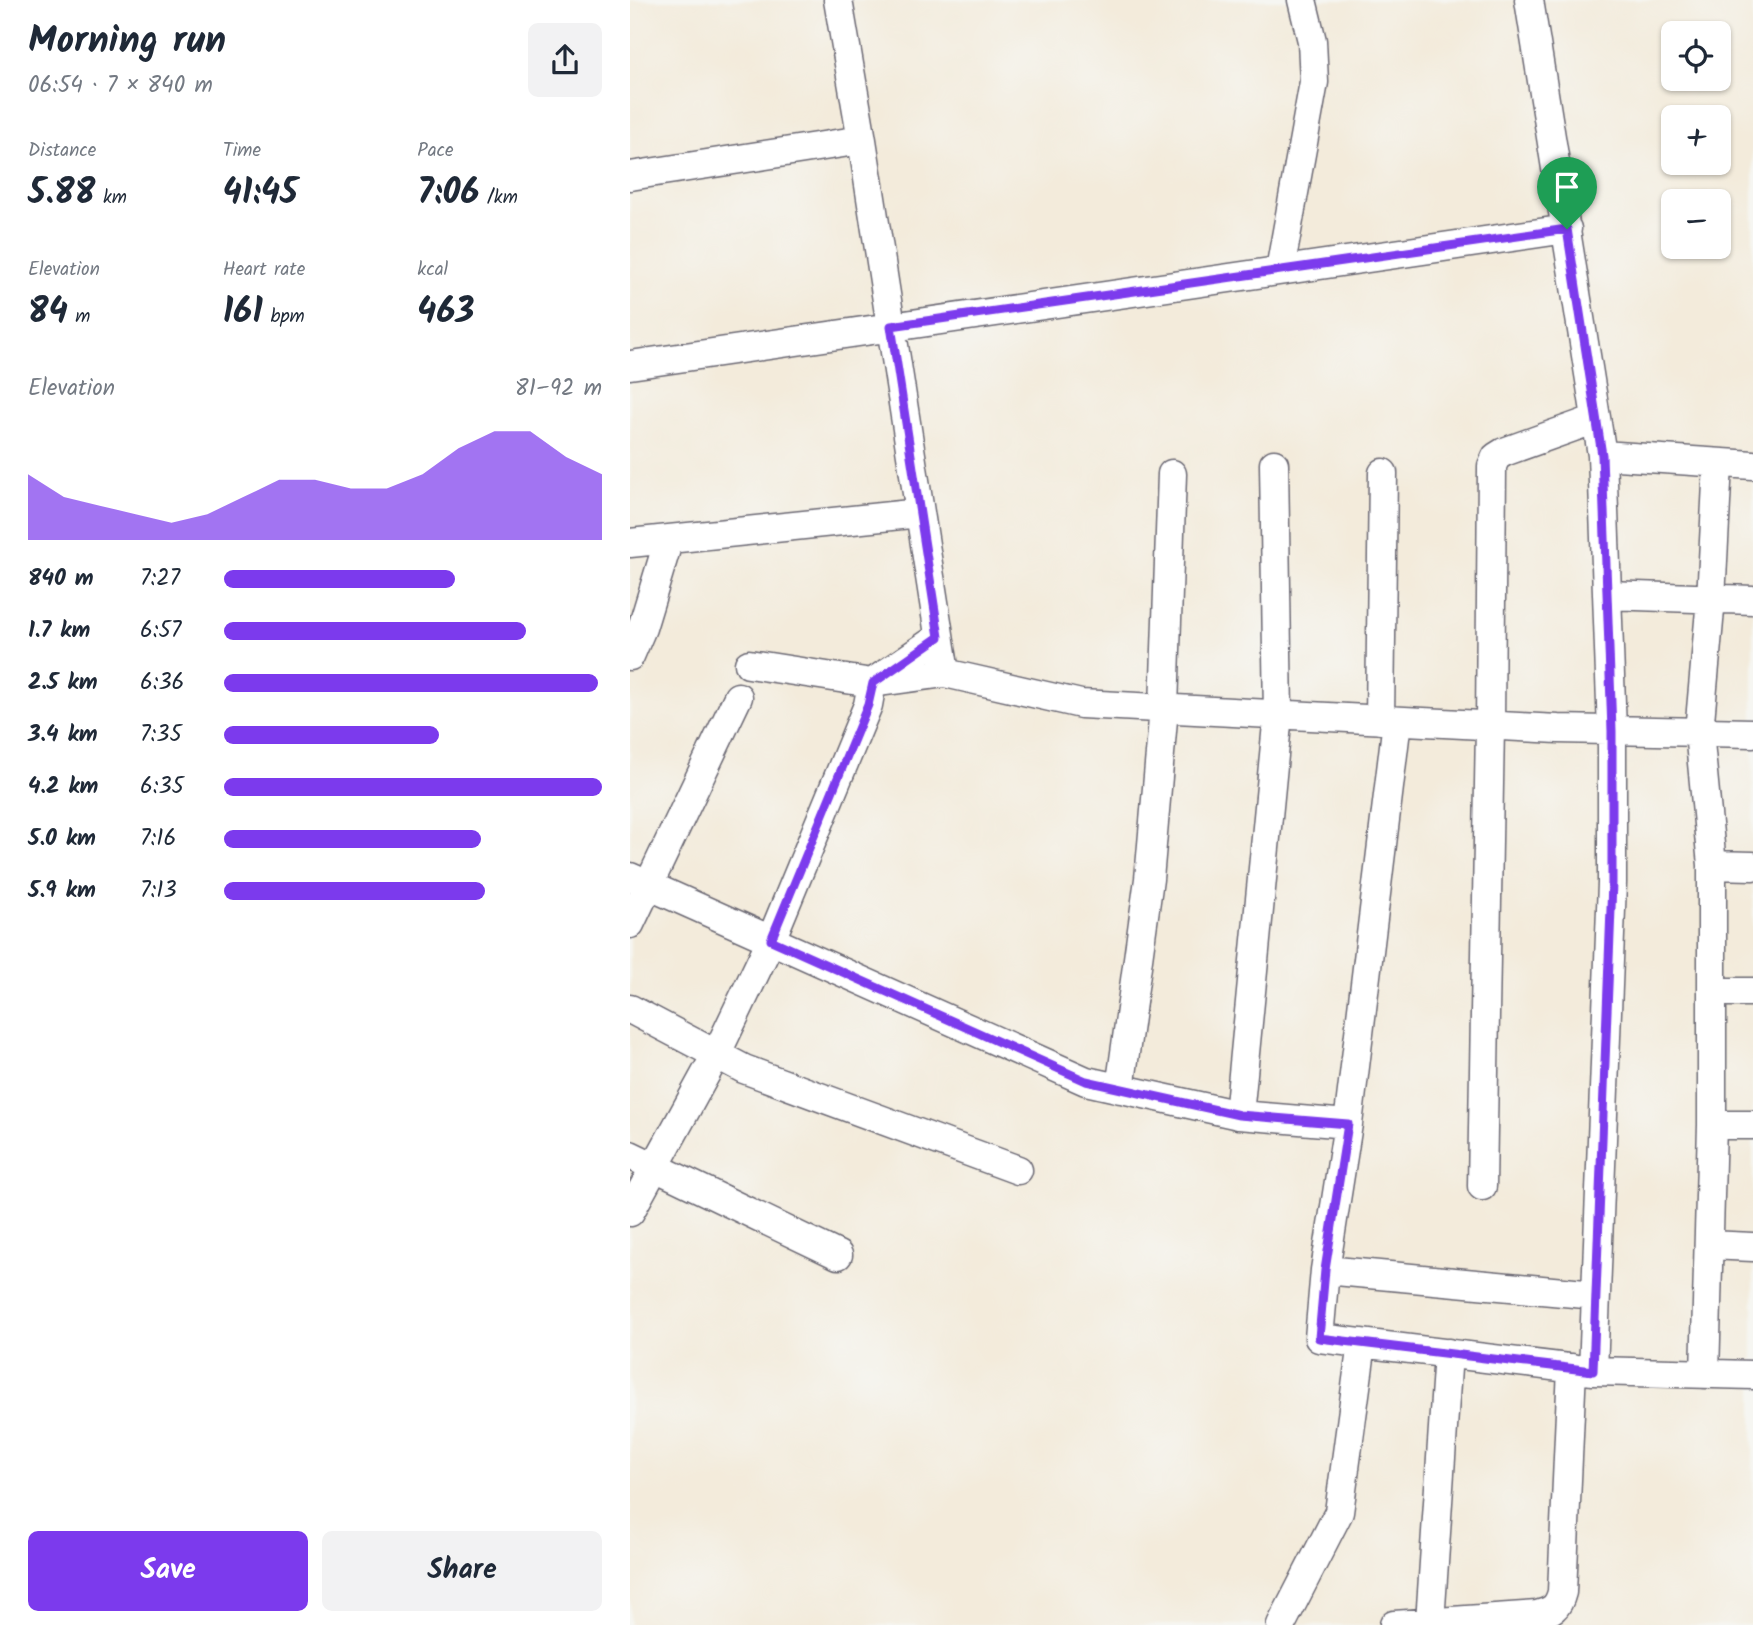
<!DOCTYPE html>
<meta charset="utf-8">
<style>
body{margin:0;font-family:Kalam,sans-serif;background:#f2f2f3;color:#1f2937;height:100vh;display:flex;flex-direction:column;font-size:26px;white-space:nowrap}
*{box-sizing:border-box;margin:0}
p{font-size:23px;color:#747a83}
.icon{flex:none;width:38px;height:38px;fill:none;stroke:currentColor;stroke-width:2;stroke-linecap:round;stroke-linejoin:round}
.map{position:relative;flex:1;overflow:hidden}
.drawer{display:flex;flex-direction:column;background:#fff;width:630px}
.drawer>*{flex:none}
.controls{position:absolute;left:1031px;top:21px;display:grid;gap:14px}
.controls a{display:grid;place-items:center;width:70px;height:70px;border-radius:10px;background:#fff;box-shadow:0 2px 5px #0004;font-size:35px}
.pin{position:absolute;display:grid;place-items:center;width:60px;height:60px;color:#fff;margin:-72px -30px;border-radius:50% 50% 50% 0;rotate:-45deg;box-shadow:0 0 7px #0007}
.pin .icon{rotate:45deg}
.round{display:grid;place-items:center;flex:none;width:74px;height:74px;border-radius:10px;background:#f2f2f3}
.overview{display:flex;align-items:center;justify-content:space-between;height:119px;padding:0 28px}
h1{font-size:38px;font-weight:700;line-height:52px}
.stats{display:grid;grid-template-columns:repeat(3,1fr);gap:10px;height:119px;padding:7px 28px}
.stats div{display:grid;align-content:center}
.stats b{font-size:35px;font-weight:700}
.stats small{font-size:19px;font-weight:400}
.stats p{font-size:19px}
.chart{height:196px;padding:14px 28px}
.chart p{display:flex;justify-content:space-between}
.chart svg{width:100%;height:126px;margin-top:7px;fill:#7c3aed;opacity:.7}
.primary-button{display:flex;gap:14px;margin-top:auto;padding:14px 28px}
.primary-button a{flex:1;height:80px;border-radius:10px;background:#7c3aed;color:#fff;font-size:28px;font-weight:700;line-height:80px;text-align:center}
.primary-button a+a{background:#f2f2f3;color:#1f2937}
ul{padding:0 28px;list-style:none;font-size:23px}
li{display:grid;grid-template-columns:112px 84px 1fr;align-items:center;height:52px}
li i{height:18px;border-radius:9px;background:#7c3aed}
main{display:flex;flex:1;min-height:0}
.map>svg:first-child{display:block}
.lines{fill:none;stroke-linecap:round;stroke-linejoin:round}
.minor-casing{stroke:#6b6873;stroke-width:31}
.minor{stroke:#fff;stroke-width:28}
.route-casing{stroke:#fff;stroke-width:14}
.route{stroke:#7c3aed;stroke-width:9}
</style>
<main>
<section class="drawer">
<div class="overview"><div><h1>Morning run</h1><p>06:54 · 7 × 840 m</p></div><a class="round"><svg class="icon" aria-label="share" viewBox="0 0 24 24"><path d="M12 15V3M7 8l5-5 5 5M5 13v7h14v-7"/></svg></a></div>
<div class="stats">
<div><p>Distance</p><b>5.88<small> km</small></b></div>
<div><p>Time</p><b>41:45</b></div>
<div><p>Pace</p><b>7:06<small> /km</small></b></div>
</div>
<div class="stats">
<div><p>Elevation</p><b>84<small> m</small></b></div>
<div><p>Heart rate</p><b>161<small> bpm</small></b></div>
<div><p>kcal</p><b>463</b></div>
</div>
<div class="chart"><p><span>Elevation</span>81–92 m</p>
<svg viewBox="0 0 160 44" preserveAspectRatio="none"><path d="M0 44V21L10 29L20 32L30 35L40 38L50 35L60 29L70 23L80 23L90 26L100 26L110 21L120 12L130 6L140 6L150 15L160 21V44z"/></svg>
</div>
<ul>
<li><b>840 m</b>7:27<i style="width:61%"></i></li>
<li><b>1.7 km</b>6:57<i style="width:80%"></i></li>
<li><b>2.5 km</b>6:36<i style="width:99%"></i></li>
<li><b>3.4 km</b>7:35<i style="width:57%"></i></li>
<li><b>4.2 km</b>6:35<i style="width:100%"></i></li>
<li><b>5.0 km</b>7:16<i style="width:68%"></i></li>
<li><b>5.9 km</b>7:13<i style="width:69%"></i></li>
</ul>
<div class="primary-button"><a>Save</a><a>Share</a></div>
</section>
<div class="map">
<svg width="1123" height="1625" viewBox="0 0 1123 1625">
<rect width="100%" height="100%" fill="#f6f6f2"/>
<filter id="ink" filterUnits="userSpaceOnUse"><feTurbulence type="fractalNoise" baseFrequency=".0143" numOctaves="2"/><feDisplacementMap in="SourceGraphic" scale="14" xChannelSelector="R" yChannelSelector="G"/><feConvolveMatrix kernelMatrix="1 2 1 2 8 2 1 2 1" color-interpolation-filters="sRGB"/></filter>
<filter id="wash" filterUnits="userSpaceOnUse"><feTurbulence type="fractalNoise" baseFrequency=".00686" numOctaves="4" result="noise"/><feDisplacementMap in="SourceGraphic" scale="28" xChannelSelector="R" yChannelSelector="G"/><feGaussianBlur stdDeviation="1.57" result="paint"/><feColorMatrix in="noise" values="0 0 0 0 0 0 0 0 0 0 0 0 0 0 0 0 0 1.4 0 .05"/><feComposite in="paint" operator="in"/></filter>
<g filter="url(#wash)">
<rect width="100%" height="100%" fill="#f3ebdb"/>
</g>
<g filter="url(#ink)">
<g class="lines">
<defs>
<path id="minor" d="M208,0L232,140L315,673L451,704L928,729L1123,733
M899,0L972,455L982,731V883L963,1371
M0,176L232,140
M650,270L684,82L682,41L672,0
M0,365L937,229
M972,455L1123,465
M0,543L290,513
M977,595L1123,600
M0,656L12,628L39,539
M119,664L242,683L315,673
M750,720L753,473
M767,721L718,1124L695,1270L689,1338L963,1371L1123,1375
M1082,865L1123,866
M0,877L456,1081L609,1115L718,1124
M0,924L108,697
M1082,992H1123
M0,1009L114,1069L388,1170
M490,1089L519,879L534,708L542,474
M609,1115L648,714L644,464
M1082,1125H1123
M0,1155L208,1255
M852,1186L860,726L862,466L866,457L874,452L966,419
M0,1212L86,1055L141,940L238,705L242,683L309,637
M1079,1245L1123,1247
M695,1270L966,1295
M1075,1374L1082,1125V865L1069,732L1081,599L1088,464
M800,1622L818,1353
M651,1625L709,1512L732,1343
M764,1625L907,1615C922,1611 928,1608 932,1592L942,1368"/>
</defs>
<use href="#minor" class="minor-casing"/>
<use href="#minor" class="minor"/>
</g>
</g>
<g class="lines" filter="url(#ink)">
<defs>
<path id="route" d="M937,229L972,455L982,731V883L963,1371L689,1338L695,1270L718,1124L609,1115L456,1081L141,940L238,705L243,683L309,637L261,326Z"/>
</defs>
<use href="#route" class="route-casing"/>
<use href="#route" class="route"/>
</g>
</svg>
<div class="controls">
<a><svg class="icon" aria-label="locate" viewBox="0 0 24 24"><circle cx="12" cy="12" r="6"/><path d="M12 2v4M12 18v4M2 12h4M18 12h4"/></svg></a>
<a>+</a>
<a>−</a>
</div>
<div class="pin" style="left:937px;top:229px;background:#1e9e55"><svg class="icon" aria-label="arrive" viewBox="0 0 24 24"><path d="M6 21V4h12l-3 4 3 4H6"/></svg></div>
</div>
</main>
